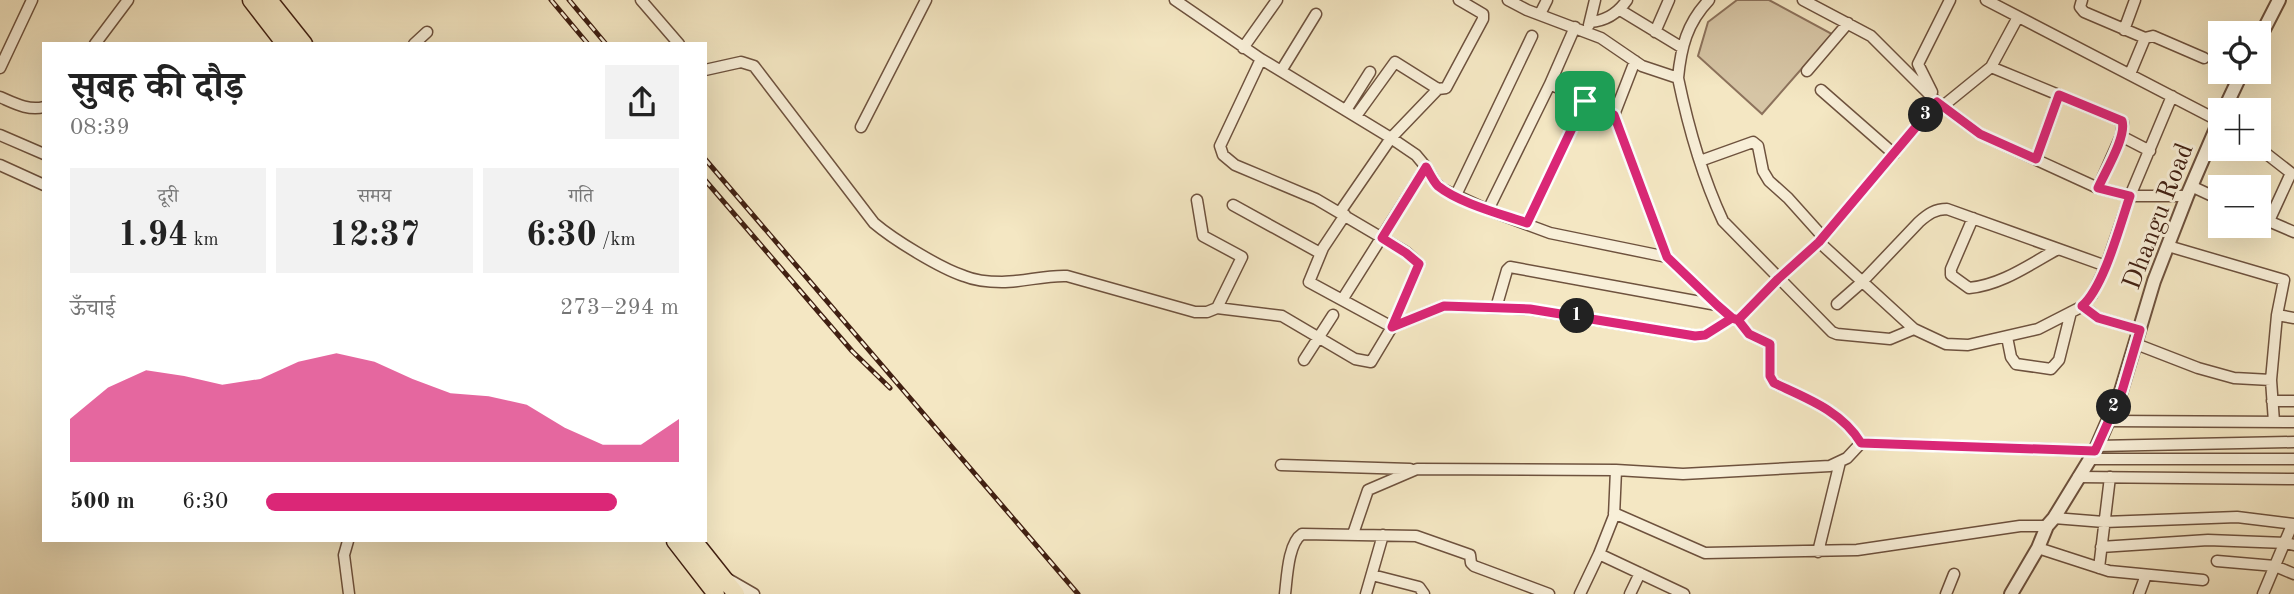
<!DOCTYPE html>
<html lang="hi">
<meta charset="utf-8">
<style>
body{margin:0;font-family:"Old Standard TT","Noto Serif Devanagari",serif;background:#f2f2f2;color:#222;height:100vh;display:flex;flex-direction:column;font-size:26px;white-space:nowrap}
*{box-sizing:border-box;margin:0}
p{font-size:23px;color:#767676}
.icon{flex:none;width:38px;height:38px;fill:none;stroke:currentColor;stroke-width:2;stroke-linecap:round;stroke-linejoin:round}
.map{position:relative;flex:1;overflow:hidden}
.drawer{position:absolute;left:42px;top:42px;width:665px;height:500px;display:flex;flex-direction:column;background:#fff;border-radius:0px;box-shadow:0 7px 28px #0002}
.drawer>*{flex:none}
.fabs{position:absolute;left:2208px;top:21px;display:grid;gap:14px}
.fabs a{display:grid;place-items:center;width:63px;height:63px;border-radius:0px;background:#fff;box-shadow:0 7px 28px #0002;font-size:35px}
.pin{position:absolute;display:grid;place-items:center;width:60px;height:60px;color:#fff;margin:-30px;border-radius:14px;box-shadow:0 4px 10px #0006}
.km{position:absolute;width:35px;height:35px;margin:-18px;border-radius:50%;background:#222;color:#fff;font-size:19px;line-height:35px;text-align:center}
.round{display:grid;place-items:center;flex:none;width:74px;height:74px;border-radius:0px;background:#f2f2f2}
.head{display:flex;align-items:center;justify-content:space-between;height:119px;padding:0 28px}
h1{font-size:38px;font-weight:700;line-height:52px}
.metrics{display:grid;grid-template-columns:repeat(3,1fr);gap:10px;height:119px;padding:7px 28px}
.metrics div{display:grid;align-content:center;border-radius:0px;background:#f2f2f2;text-align:center}
.metrics b{font-size:35px;font-weight:700}
.metrics small{font-size:19px;font-weight:400}
.metrics p{font-size:19px}
.chart{height:196px;padding:14px 28px}
.chart p{display:flex;justify-content:space-between}
.chart svg{width:100%;height:126px;margin-top:7px;fill:#db2777;opacity:.7}
ul{padding:0 28px;list-style:none;font-size:23px}
li{display:grid;grid-template-columns:112px 84px 1fr;align-items:center;height:52px}
li i{height:18px;border-radius:9px;background:#db2777}
.map>svg:first-child{display:block}
.green{fill:#d6c5a5;stroke:#8c725c;stroke-width:2}
.lines{fill:none;stroke-linecap:round;stroke-linejoin:round}
.minor-casing{stroke:#6e523e;stroke-width:13}
.tertiary-casing{stroke:#6e523e;stroke-width:16}
.trunk-casing{stroke:#412012;stroke-width:19}
.minor{stroke:#f8efd8;stroke-width:10}
.tertiary{stroke:#f8efd8;stroke-width:12}
.trunk{stroke:#f4e7c3;stroke-width:16}
.rail-casing{stroke:#412012;stroke-width:5}
.rail{stroke:#f8efd8;stroke-width:2.5;stroke-dasharray:8;stroke-linecap:butt}
.route-casing{stroke:#fff;stroke-width:14}
.route{stroke:#db2777;stroke-width:9}
.labels{text-anchor:middle;stroke-width:6;stroke-linejoin:round;paint-order:stroke}
.street-label{font-size:26px;fill:#412012;stroke:#f8efd8}
</style>
<div class="map">
<svg width="2294" height="594" viewBox="0 0 2294 594">
<rect width="100%" height="100%" fill="#f4e7c3"/>
<filter id="stains"><feTurbulence type="fractalNoise" baseFrequency=".00286" numOctaves="4"/><feColorMatrix values="0 0 0 0 .2 0 0 0 0 .09 0 0 0 0 .02 0 0 0 .5 -.17"/></filter>
<radialGradient id="worn" r=".72"><stop offset=".6" stop-color="#630" stop-opacity="0"/><stop offset="1" stop-color="#630" stop-opacity=".3"/></radialGradient>
<path class="green" d="M1737,0H1769L1832,34L1762,114L1698,56L1708,22Z"/>
<g class="lines">
<defs>
<path id="minor" d="M641,0L679,44
M1175,0L1261,59L1391,138L1416,155L1426,167L1435,182L1442,189L1488,210L1550,233L1667,257
M1508,0L1527,10L1601,38L1642,66L1678,78C1681,47 1687,23 1709,0
M1803,0L1871,36L1937,102
M1986,0L2221,122
M2082,0L2080,7L2084,12L2145,38L2130,74
M1620,10L1681,47
M1540,14L1547,0
M2018,17L1991,67L2117,119L2123,123L2121,136L2098,188
M1590,22C1606,21 1618,13 1627,0
M1589,25L1595,0
M2124,30L2135,0
M1655,32L1669,0
M2145,38L2153,36L2204,58
M95,44L128,0
M414,44L427,32
M1243,48L1277,0
M1635,61L1614,115L1667,257L1717,305L1732,318L1738,320L1778,279L1819,242L1937,102L1980,134L2098,188L2130,196H2187
M0,68L32,0
M705,70L741,62L754,66L874,223C894,240 940,268 964,276C976,281 989,282 1002,282C1024,282 1045,275 1067,276L1195,312H1207L1217,308L1242,257L1203,236L1197,200
M1281,71L1316,14
M1807,71L1848,23
M1678,78C1688,126 1702,176 1723,221L1832,332L1837,334L1890,339L1914,329
M1550,84L1614,115
M1821,90L1894,154
M1932,92L1918,64L1950,0
M0,97C14,103 28,111 44,107
M1943,106L1991,67
M1346,110L1370,72
M1356,116L1395,62L1438,89
M861,127L926,0
M0,135L44,154
M2121,136L2150,151
M2259,148L2291,173L2269,221
M2036,159L2059,95
M1700,161L1753,142L1758,146L1763,171L1769,181L1788,198L1823,237
M0,165L44,185
M2191,186L2221,200
M1456,195L1532,36
M1233,205L1320,253
M1488,210L1550,84L1575,27
M1340,212L1391,138L1438,89L1446,88L1483,19V14L1459,0
M1345,215L1323,248L1309,282L1392,327L1444,306L1529,309L1695,336L1705,335L1732,318
M2259,217L2294,232
M1973,218L1951,269V275L1969,288C2002,285 2030,264 2058,249
M1527,223L1585,101
M1819,242L1914,329L1946,344L1968,345L2038,329L2083,306L2092,295L2106,266L2130,196L2172,96
M2168,246L2284,280L2277,315L2271,380L2274,422
M1342,300L1426,167
M1837,304L1861,283L1919,222C1928,214 1935,209 1947,209L2106,266
M2083,306L2098,318L2140,330
M1217,308L1282,316L1355,359L1371,362L1392,327L1419,264L1406,252L1316,199L1235,165L1223,155L1220,146L1261,59
M1496,308L1507,270L1510,267L1717,305
M2277,315L2294,318
M1738,320L1749,334L1770,344V376L1774,383C1806,398 1842,411 1861,443
M2007,337L2011,357L2016,364L2051,369L2059,360L2071,312
M2136,344L2198,368L2234,378L2271,380
M1304,360L1333,315
M2272,401H2294
M2108,421L2294,422
M2097,446L2294,442
M2090,459H2294
M1281,465L1410,469
M2078,477L2294,479
M1614,513L1705,553L1857,550L2020,526H2047
M2054,518L2104,522L2237,517L2294,524
M1353,534L1368,490L1417,469L1616,470L1683,474L1830,466L1847,458L1861,443L2095,451
M348,541L344,555L349,594
M2101,547L2208,540L2286,543L2294,545
M2038,548L2109,571L2203,580
M1818,552L1840,462
M1599,554L1614,516L1616,470
M2217,561L2275,566L2294,574
M2099,568L2110,477
M1372,575L1419,587L1424,594
M728,579L754,594
M1285,594C1287,578 1288,543 1302,534L1416,536L1470,555L1471,563L1474,566L1549,594
M1366,594L1383,535
M1580,594L1599,554L1684,594
M1630,594L1640,573
M1946,594L1954,574
M2139,594L2146,575
M2263,594L2292,525"/>
<path id="tertiary" d="M2259,39L2279,0
M2224,110L2242,72
M2011,594L2038,548L2047,526L2054,518L2095,451L2121,391L2154,281L2187,196L2221,117"/>
<path id="trunk" d="M251,0L285,44
M269,0L304,44
M675,541L716,594
M694,541L736,594"/>
</defs>
<use href="#minor" class="minor-casing"/>
<use href="#tertiary" class="tertiary-casing"/>
<use href="#trunk" class="trunk-casing"/>
<use href="#minor" class="minor"/>
<use href="#tertiary" class="tertiary"/>
<use href="#trunk" class="trunk"/>
<defs>
<path id="rail" d="M551,0L588,44
M569,0L606,44
M705,159L1078,594
M705,180L852,351L890,388"/>
</defs>
<use href="#rail" class="rail-casing"/>
<use href="#rail" class="rail"/>
</g>
<g class="lines">
<defs>
<path id="route" d="M1585,101L1527,223C1501,214 1459,203 1438,186C1433,181 1430,174 1426,167L1382,238L1406,253L1419,264L1392,327L1444,306L1530,309L1695,336L1705,335L1732,318L1738,320L1749,334L1770,344V376L1774,383C1806,398 1842,411 1861,443L2095,451L2122,391L2140,330L2098,318L2082,306C2104,287 2120,225 2130,196L2098,188C2105,172 2127,136 2122,121L2059,95L2036,159L1980,134L1937,102L1819,242L1778,279L1738,320L1732,318L1717,305L1667,257L1614,115L1585,101"/>
</defs>
<use href="#route" class="route-casing"/>
<use href="#route" class="route"/>
</g>
<g class="labels">
<g class="street-label">
<text transform="translate(2157 216) rotate(-69)" y="9">Dhangu Road</text>
</g>
</g>
<rect width="100%" height="100%" filter="url(#stains)"/>
<rect width="100%" height="100%" fill="url(#worn)"/>
</svg>
<div class="fabs">
<a><svg class="icon" aria-label="locate" viewBox="0 0 24 24"><circle cx="12" cy="12" r="6"/><path d="M12 2v4M12 18v4M2 12h4M18 12h4"/></svg></a>
<a>+</a>
<a>−</a>
</div>
<div class="pin" style="left:1585px;top:101px;background:#1e9e55"><svg class="icon" aria-label="arrive" viewBox="0 0 24 24"><path d="M6 21V4h12l-3 4 3 4H6"/></svg></div>
<b class="km" style="left:1577px;top:316px">1</b>
<b class="km" style="left:2114px;top:407px">2</b>
<b class="km" style="left:1926px;top:115px">3</b>
<section class="drawer">
<div class="head"><div><h1>सुबह की दौड़</h1><p>08:39</p></div><a class="round"><svg class="icon" aria-label="share" viewBox="0 0 24 24"><path d="M12 15V3M7 8l5-5 5 5M5 13v7h14v-7"/></svg></a></div>
<div class="metrics">
<div><p>दूरी</p><b>1.94<small> km</small></b></div>
<div><p>समय</p><b>12:37</b></div>
<div><p>गति</p><b>6:30<small> /km</small></b></div>
</div>
<div class="chart"><p><span>ऊँचाई</span>273–294 m</p>
<svg viewBox="0 0 160 44" preserveAspectRatio="none"><path d="M0 44V29L10 18L20 12L30 14L40 17L50 15L60 9L70 6L80 9L90 15L100 20L110 21L120 24L130 32L140 38L150 38L160 29V44z"/></svg>
</div>
<ul>
<li><b>500 m</b>6:30<i style="width:85%"></i></li>
</ul>
</section>
</div>
